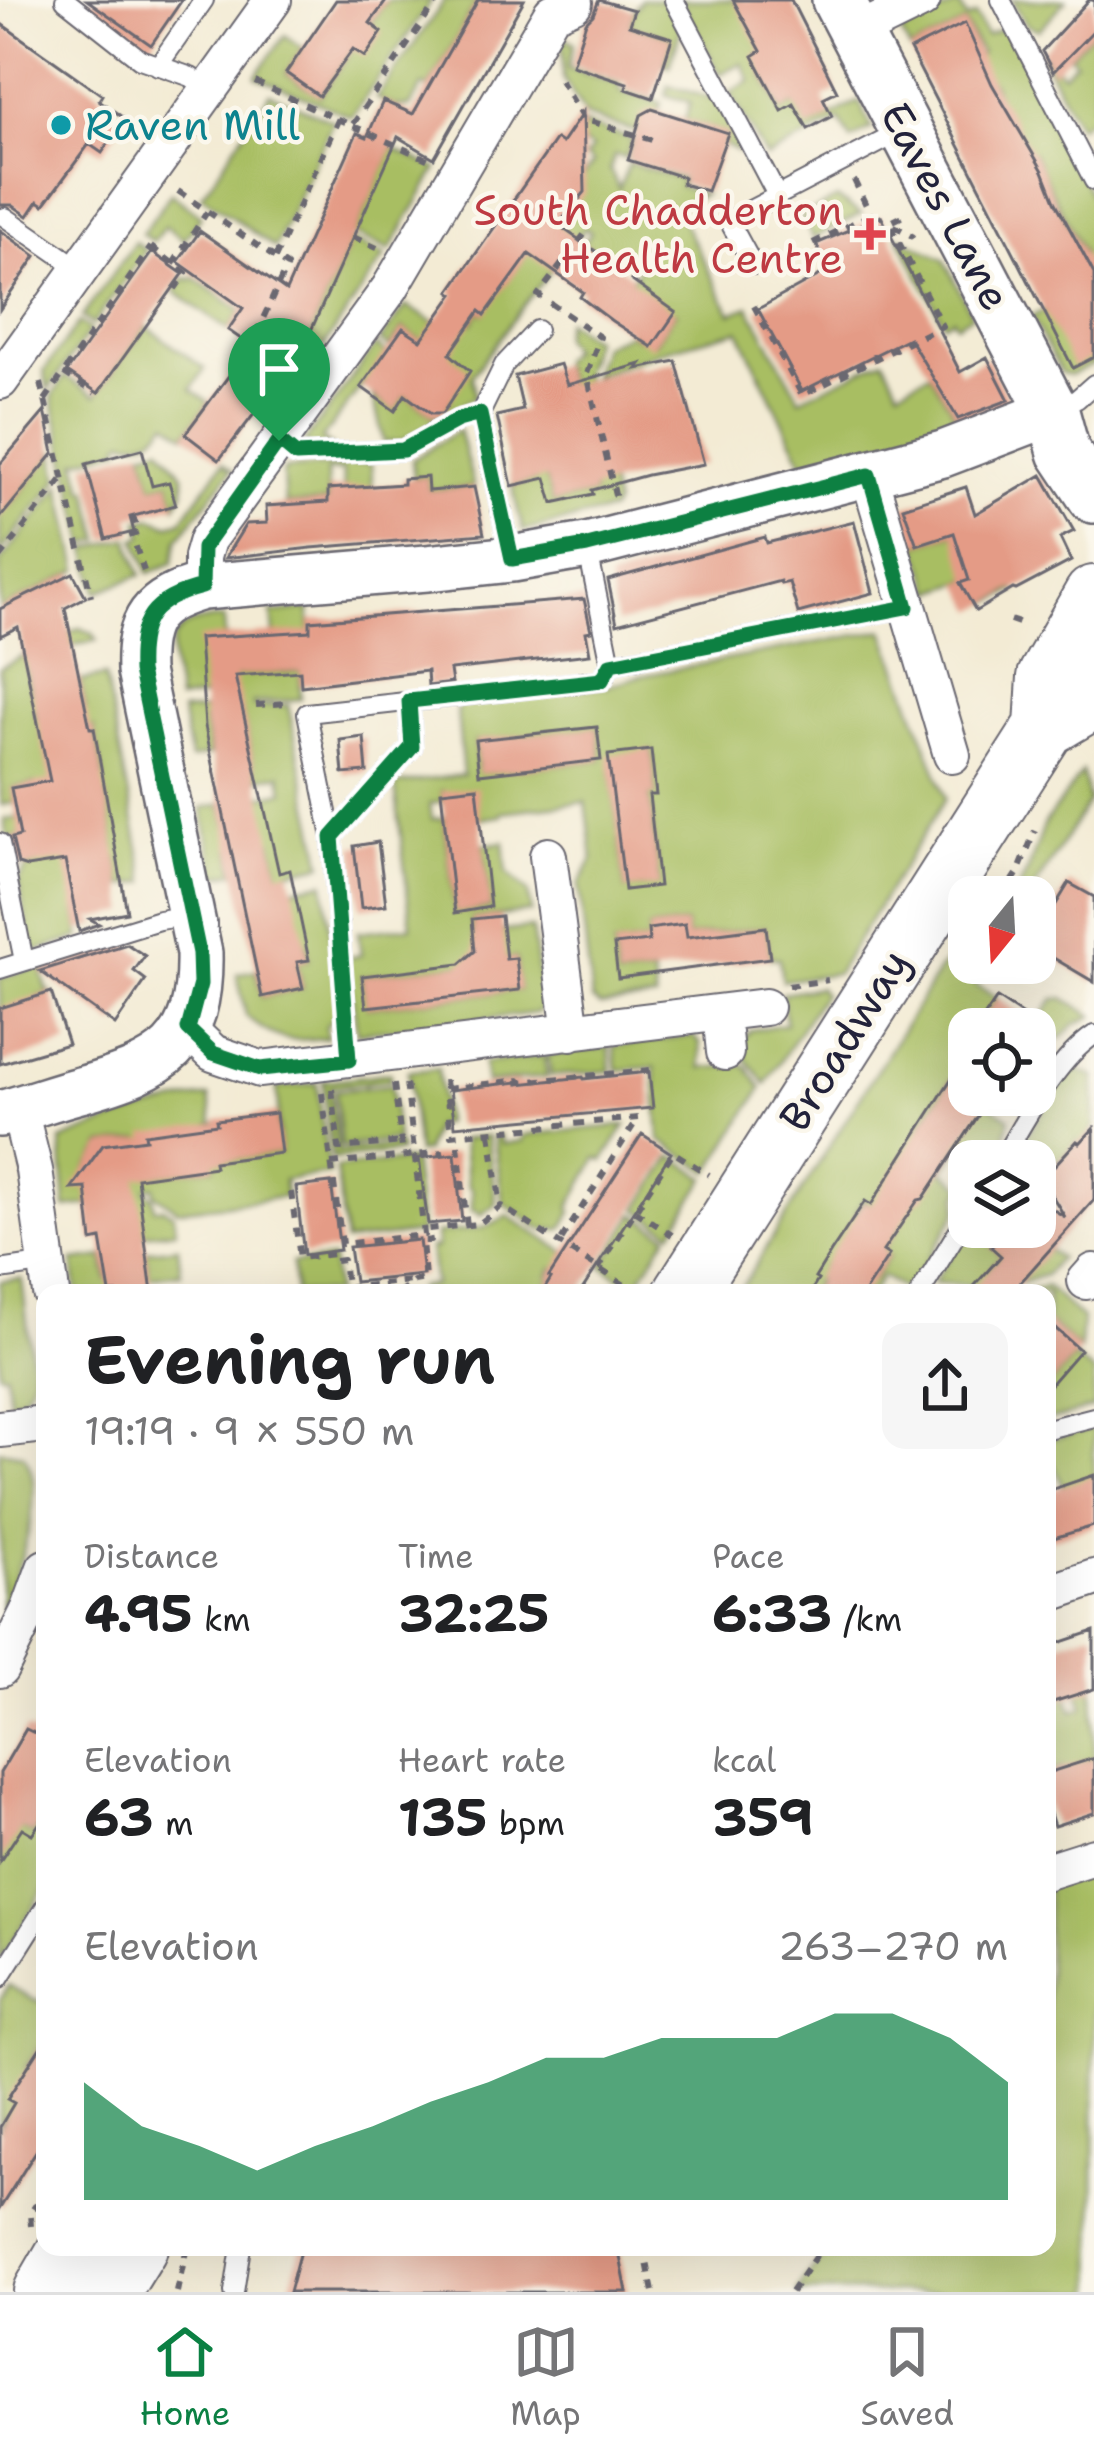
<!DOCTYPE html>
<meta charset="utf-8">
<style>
body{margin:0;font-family:"Shantell Sans",sans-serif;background:#f6f6f6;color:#202124;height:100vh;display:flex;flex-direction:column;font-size:45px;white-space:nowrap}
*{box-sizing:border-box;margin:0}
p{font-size:39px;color:#757577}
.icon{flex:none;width:66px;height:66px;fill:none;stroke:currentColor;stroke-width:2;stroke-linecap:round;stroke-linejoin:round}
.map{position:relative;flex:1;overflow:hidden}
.side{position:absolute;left:36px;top:1284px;width:1020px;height:972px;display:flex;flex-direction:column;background:#fff;border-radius:24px;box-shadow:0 12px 48px #0002}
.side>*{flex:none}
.needle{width:78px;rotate:198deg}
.fabs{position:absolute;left:948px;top:876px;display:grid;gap:24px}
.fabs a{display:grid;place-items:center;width:108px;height:108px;border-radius:24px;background:#fff;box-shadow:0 12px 48px #0002;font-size:60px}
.pin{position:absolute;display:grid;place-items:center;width:102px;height:102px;color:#fff;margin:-123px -51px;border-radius:50% 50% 50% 0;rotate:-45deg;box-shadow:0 0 12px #0007}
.pin .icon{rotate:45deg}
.round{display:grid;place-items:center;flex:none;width:126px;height:126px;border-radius:24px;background:#f6f6f6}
.summary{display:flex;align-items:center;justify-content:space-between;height:204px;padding:0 48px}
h1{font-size:66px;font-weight:700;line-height:90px}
.figures{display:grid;grid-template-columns:repeat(3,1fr);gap:18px;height:204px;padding:12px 48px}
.figures div{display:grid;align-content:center}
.figures b{font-size:51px;font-weight:700}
.figures small{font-size:33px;font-weight:400}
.figures p{font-size:33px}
.chart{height:336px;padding:24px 48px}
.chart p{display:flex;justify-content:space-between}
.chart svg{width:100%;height:216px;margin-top:12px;fill:#0b8043;opacity:.7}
.dock{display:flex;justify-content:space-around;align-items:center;height:168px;border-top:3px solid #e0e0e0;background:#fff;font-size:33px;color:#757577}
.dock a{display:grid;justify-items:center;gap:6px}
.dock .selected{color:#0b8043}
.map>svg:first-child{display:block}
.green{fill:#a8be62;stroke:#65704e;stroke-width:3;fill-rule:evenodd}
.building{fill:#e49b86}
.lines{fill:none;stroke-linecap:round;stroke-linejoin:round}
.service-casing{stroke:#6b6871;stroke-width:22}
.minor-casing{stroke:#6b6871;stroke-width:40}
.tertiary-casing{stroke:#6b6871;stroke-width:50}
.secondary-casing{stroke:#6b6871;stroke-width:56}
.trunk-casing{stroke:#6b6871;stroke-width:64}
.path{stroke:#6b6871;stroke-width:6;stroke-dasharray:9 9;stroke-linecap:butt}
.service{stroke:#fff;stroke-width:18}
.minor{stroke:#fff;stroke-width:36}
.tertiary{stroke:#fff;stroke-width:45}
.secondary{stroke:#fff;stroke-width:51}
.trunk{stroke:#fff;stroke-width:60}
.route-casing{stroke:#fff;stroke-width:24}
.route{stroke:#0b8043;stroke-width:15}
.culture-dot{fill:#0f9aa8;stroke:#fbf7ec;stroke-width:4.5}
.health-dot{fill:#e0444e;stroke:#fbf7ec;stroke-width:4.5}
.labels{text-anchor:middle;stroke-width:9;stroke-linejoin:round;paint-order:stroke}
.culture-label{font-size:42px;fill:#0d838f;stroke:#fbf7ec;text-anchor:start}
.street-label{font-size:42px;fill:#22223b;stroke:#fbf7ec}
.health-label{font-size:42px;fill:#be3a42;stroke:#fbf7ec;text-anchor:end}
</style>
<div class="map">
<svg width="1094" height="2292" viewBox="0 0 1094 2292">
<rect width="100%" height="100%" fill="#fbf7ec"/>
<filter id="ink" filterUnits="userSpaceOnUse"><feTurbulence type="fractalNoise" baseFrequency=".00833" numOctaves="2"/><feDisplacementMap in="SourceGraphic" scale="24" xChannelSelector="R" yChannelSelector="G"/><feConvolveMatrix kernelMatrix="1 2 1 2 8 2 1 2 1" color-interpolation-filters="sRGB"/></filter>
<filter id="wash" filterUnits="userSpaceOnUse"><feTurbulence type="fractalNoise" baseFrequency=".004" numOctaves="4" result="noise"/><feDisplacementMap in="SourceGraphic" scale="48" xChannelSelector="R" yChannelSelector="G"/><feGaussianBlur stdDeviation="2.7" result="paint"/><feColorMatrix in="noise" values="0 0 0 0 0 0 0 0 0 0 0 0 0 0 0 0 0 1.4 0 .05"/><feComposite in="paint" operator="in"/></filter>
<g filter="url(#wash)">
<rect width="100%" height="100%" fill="#f3ebd4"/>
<path class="green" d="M387,0H432L352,117L256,76L285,35L303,48L286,73L320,96Z
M445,0H478L428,88L422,86L410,107L394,106L376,98Z
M641,0H663L681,29L670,66L664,64L671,38L629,25L634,10Z
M680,0H742L778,67L763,75L781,111L795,104L809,128L859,101L872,128L851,140L840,120L766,158L730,92L751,81L742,63L720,74Z
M1012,0H1066L1039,30L1027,25Z
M959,4L967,19L976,15L986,36L1008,26L1094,203V273L1072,259L1083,253L1033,153L1021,158L993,84L970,59L981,53L965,23L910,50L901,32Z
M1094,30V116L1078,126L1040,54L1063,74L1075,61L1070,56Z
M563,36L574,43L568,68L620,84L619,91L661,103L652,130L646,135L586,116L563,78Z
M668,85L719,101L745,149L738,152L724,145L727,134L685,120L690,102L666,95Z
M270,93L333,121L275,248L202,196Z
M584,124L632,139L626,158L615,155L610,170L619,189L629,163L681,179L680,187L703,194L676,208L731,313L749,306L800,399L884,359L899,389L930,373L960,423L859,454L804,465L739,330L664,350L592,376L602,345L630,333L637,338L641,334L655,343L676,312L609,311L640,267L622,255L614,264L583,243L591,232L585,228L519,311L472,376L475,397L401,441L384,443L373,396L395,410L405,395L437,418L451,400L450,360L403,328L389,347L380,341L406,306L438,324L472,323L480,311L484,314L593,163L586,157L592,148L578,139L585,127Z
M392,148L437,169L390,250L354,234Z
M171,193L201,216L184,240L165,226L153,242L142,234Z
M837,198L861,214L813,238L801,217Z
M899,237L944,259L972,315L956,324L953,318L944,323Z
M351,240L385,256L301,380L279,365L284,359L297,363Z
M135,242L146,250L93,325L82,317Z
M186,277L190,280L193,277L241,311L228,330L175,292Z
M1044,311L1094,357V364L1070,375L1061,373L1031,316Z
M565,321L593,339L583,372L585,384L568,388L560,361L570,349L562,337Z
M79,322L90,330L48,390L44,371Z
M146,326L205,369L191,389L209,402L185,434L167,422C156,437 144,445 125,440L121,443V448L77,461L84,489H88L101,540L86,544L52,397L65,376L96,396Z
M376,345L393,359L363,384L322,439L332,447L309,446L305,441Z
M459,430L474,487L428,491L427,477L414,478L412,460Z
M161,446L184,475V491L176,505L169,482L152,486L143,451Z
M54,452L59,479L0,553V512L10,506Z
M602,453L615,504L611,511L523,531L512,486L536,480L543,467L553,503L593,494L589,474Z
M223,463L232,470L178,539L173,563L149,573L136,539L143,536L139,521L152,518L170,525L182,520Z
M371,463L373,498L345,499L342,471H327L328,502L285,504L283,473L285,469Z
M61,486L79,570L0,609V562Z
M954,533L995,550L1016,590L989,603L974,578L933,592L917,545Z
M129,538L141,575L97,592L87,549Z
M309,609L313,674L300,676L301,699L253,703L254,707L288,705L323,864L290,871L279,876L272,842L231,850L235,872L216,876L202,808L221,804L228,830L261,796L284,791L281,774L257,779L242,712L204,720L210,755L191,759L181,712L229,709L228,676L305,671L274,634L272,613Z
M224,618L225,637L204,697L178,701C170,648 157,623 224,618Z
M79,628L93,633L97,640L46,652L27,669L31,691L48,706L34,709L36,718L86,709L80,681L105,676L146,882L122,886L117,860L76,912L80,937L33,952L18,882L27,867L36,865L30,834L7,839L4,820L48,812L34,784L12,788L14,803L1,805L0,668ZM94,728L103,776L67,783L42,737ZM106,796L114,846L55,806Z
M884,630L946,798L837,973L782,981L779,958H770L765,927L687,937L685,924L648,929L649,941L614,946L618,978L653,974L656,999L600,1006L592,1000L579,885L593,859L586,802L501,812V816L480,819L442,791V802L430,804L432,819L444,818L455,912L490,908L483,845L504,842L507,873L528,892L531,912L472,919L473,934L532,928L542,1005L537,1013L357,1033L347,958L361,955L358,932L411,926L395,784L463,775L456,701L607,686L640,676ZM597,728L601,760L479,773L475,741ZM651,750L656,794L649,795L659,885L625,889L611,771ZM516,958L519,990L367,1007L362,976Z
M1082,772L1089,801L1030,895L1019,887L1029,868L1045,823Z
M324,882L340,1011L326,1026L327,1038C290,1041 276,1043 246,1016L237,974L256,970L262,997L303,988L297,962L309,960L307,948L280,890Z
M969,940V963H986L974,984L997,998L976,1029H969V1040L959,1055L969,1062L954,1074L920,1127L950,1147L990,1097L988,1095H997L990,1105L1010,1118L1005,1137L991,1160L980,1161L960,1147L943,1171L964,1187L959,1195L958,1211L919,1273L921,1276L909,1293L882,1276L871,1293H866L824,1265L810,1293H738L940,969ZM863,1200L900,1225L883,1251L889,1256L873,1280L832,1253L861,1216L855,1212Z
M40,966L47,989L51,992L36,997L0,1021V978Z
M819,987L823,994L766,1084L745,1058L744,1038L751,1030L786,1024L782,993Z
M1064,998L1093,1016L1074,1025L1060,1039L1041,1027L1035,1035V1029L1026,1017L1037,1023L1054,999Z
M693,1036L700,1043L702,1068L745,1065L762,1088L710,1172L660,1140L655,1067L617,1070L614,1046Z
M609,1047L611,1071L551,1076L548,1055Z
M544,1056L547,1077L486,1083L483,1063Z
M1072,1067L1094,1077V1128L1084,1140L1094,1154L1077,1141L1059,1161L1035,1139L1023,1146L1032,1161H1010Z
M438,1069L444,1123L434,1125L425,1152L417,1153L408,1071Z
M390,1073V1080L330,1087L338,1151L399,1145L400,1152L332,1159L323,1081Z
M317,1083L329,1174L284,1180L285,1197L178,1210L155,1194L154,1187L146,1188L147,1193L153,1197L155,1208H164L174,1215L176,1230L144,1234L114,1214L144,1165L140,1140L103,1145L86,1170L89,1205L66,1208L61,1141C110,1121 157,1103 209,1097L213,1124H217L221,1160L280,1153L277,1088ZM209,1126L214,1167L151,1175Z
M391,1085L397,1140L341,1146L335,1091Z
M626,1125L604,1160L597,1158L570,1207L572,1212L562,1229L543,1230L503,1203L494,1137L500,1136L502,1144L523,1141V1135Z
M487,1136L496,1204L480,1216L477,1211H472V1189L468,1187L462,1139Z
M673,1156L706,1178L672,1232L638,1209Z
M412,1160L421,1233L345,1242L336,1168Z
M635,1214L668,1235L635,1287L602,1266Z
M508,1216L590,1267L563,1273L553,1268L549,1275L551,1278L542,1293H416L420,1287L434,1285L430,1248L437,1247L436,1234L482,1228Z
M969,1227H1024L992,1247L1001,1256L990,1269L1049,1250L1059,1258L1045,1275L1009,1287L933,1283Z
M178,1247L181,1273L110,1282V1293H77L73,1261L103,1257L107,1279L149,1273L146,1251Z
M332,1259L335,1293H295L292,1263Z
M22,1279L33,1372C32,1387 24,1397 10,1403L6,1373H0V1284L1,1281Z
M1046,1286L1082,1319L1080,1350L1047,1321V1293H1015Z
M1074,1357L1094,1373V1408L1047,1421V1388Z
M1094,1429V1475L1070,1504L1047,1447V1440Z
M0,1450L23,1454C50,1489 18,1572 2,1610Z
M1093,1672L1094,1758L1080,1763L1067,1783L1062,1768L1047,1773V1691L1068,1697L1073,1711L1084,1707L1075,1679Z
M45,1793V1889L0,1960V1838L22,1828L32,1834L40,1822Z
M1094,1868V2292H797L829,2247H1047V1884Z
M9,1985L33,2000L45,2003V2039L26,2067L45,2079L5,2118L0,2127V2000Z"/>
<g id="blocks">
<path class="building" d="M87,0H182L151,45Z
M336,0H387L370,23L382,32L365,57L353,49L319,96L286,73Z
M478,0H524L434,158L398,137L296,364L293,363L219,460L185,434L251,346L228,330L243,308L178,262L200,231L286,291L357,133L367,137L383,101L413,114Z
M599,0L634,10L629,25L672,38L653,98L626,89L627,83L572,65L586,22L593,15Z
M733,0H791L837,91L823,98L832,116L808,129L794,104L782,111L753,56L761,51Z
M1089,0H1094V30L1053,72L1042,51Z
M0,23L102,95L99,100L125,119L102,153L89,144L44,205L38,201L28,216L12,205H0Z
M965,23L992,84L1043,171L1055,201L1094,274V357L1073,368L910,50Z
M652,109L728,133L707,191L682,184L683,177L628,160L641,115Z
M583,112L585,192L558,225L633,277L631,280L676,312L652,347L612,321L580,297L583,292L529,254L485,315L480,311L450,354L470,371L442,414H431L405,395L395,411L361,387L403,328L421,340L454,294L450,291L556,139L562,143Z
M881,216L960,372L987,357L1009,400L958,419L909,338L802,391L758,309L829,270L816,244Z
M0,230L36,256L0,309Z
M152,252L183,274L98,393L67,372Z
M676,361L704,464L647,475L592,490L593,494L553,503L546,478L512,486L497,416L523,410L515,376L560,364L567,385L641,364L637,369Z
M45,411L54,453L0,518V464Z
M142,449L152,486L169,482L176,505L130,517L134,532L106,539L86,464Z
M1042,475L1074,531L1060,538L1071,561L1016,590L1013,589L976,611L960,583L969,580L954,533L917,545L903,507L966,487L975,514Z
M427,477L428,491L474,487L484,534L311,548L225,558L246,524L267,523L266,506L328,502V489L403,484V479Z
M854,521L873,593L798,613L789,582L781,584L780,581L617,624L608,580L765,537L767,543Z
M73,573L86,597L65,608L90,728H94L127,912L90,919L99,924L79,931L65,861L27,867L18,864L12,838L20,836L11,788L50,781L18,627L0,636V609Z
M584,599L591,631L586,632L590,654L450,670L452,683L428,686L427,671L301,686L300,671L235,676L279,873L290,870L309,960L297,962L303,988L262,997L205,726L199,638L310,631V621Z
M597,727L601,760L479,774L475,740Z
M364,737L367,772L343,774L340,740Z
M651,750L656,795H649L659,886L625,890L608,755Z
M477,787L490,907L455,913L441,791Z
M378,842L386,905L361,908L354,846Z
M1069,883L1094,897V982L1035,947V939Z
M501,916L506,959L516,958L520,990L366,1007L362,976L460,964L475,951L472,919Z
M685,924L687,937L766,927L770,958L618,978L614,945L649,941L648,929Z
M127,944L145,956L134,971L146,980L115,1025L40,971Z
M51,992L68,1044L0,1064V1008Z
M997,998L1044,1029H976Z
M969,1051V1095H992L923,1199L918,1200L883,1251L889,1255L864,1293H810L818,1280L815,1278L831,1252L865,1201L871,1205Z
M649,1072L653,1108L455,1126L450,1090L518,1082V1084L583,1077L584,1079Z
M276,1113L281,1153L214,1162L215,1167L137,1178L152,1293H110L101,1239L92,1241L86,1188L71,1189L103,1145L146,1139L145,1134L217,1124L216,1120Z
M1094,1128V1200L1011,1293H968L1001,1256L991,1247L1009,1227H1035V1198L1065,1217L1042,1179L1077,1141L1080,1143Z
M642,1134L671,1153L580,1293H542L551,1278L549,1277Z
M455,1154L462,1221L428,1224L419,1158Z
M331,1183L340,1250L304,1255L296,1187Z
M419,1240L423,1275L354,1282L349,1247Z
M1047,1321L1080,1350L1047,1388Z
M1094,1475V1526L1047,1540V1491Z
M1094,1631V1689L1047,1704V1647Z
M26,1729L45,1738V1815L32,1834L22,1828L0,1861V1773Z
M1094,1758V1813L1054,1826L1047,1804V1773Z
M45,2040V2137L0,2208V2127L14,2103L7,2099Z
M301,2247H618L627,2292H289Z"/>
</g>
</g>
<g filter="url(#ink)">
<use href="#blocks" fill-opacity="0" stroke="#6b6871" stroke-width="3"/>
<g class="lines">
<defs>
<path id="service" d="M65,0L140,59L191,77L208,89
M674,0L778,197
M1001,0L1094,181
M158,66L204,0
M5,217L80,269
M753,265L729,221L904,130
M1057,409L1077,399L1094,384
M279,441L296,455L403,450L458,420L480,414
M587,546L611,664
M512,559L480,414L504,365L537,330
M332,837L412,747L409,701
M0,843L24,961
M0,969L159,920L191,915
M349,1060L332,837L307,713L602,680L611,664L907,607
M1001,1161C1025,1121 1055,1061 1094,1035
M0,1270L48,1263
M920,1293L969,1213
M1047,1429L1094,1417
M0,1978L45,1907
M234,2292L241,2247"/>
<path id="minor" d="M855,33L922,0
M0,381L273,0
M869,475L952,755
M202,587V557L207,540L390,288L552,13L574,3
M548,856L571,1032
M721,1013L725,1052
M188,1029L213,1053L260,1069L765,1007
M19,1109L34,1170L51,1293
M1086,1281L1094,1272
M0,1429L45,1424
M1047,1594L1094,1578
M0,1669L30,1609L45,1568
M1047,1871L1094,1856"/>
<path id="tertiary" d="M0,1114C27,1107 53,1097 80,1090C164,1066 201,1048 199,953L140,671C138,619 151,601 202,587L427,568L512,559L587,546L943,454L1053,412"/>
<path id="secondary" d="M838,0L1053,412L1064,452L1094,497"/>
<path id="trunk" d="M1045,727L1048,677L1094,596
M684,1293L1045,727L1082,705L1094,686
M44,2292L70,2247
M105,2292L114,2284L137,2247"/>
</defs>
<use href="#service" class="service-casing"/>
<use href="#minor" class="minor-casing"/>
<use href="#tertiary" class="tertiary-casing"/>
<use href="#secondary" class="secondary-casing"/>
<use href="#trunk" class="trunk-casing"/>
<path class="path" d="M560,80L583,119L652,140
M255,82L429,160
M353,124L438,0
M854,180L877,228L889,223L914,237
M178,191L287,266L250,347L288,376
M584,235L538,295L600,337L587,374L616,499
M353,237L377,248
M813,243L871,214
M151,247L186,273L172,293
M275,258L339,118
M173,264L207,212
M754,306L802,395L942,326L889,223L905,215
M64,373L95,393
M41,383L91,596
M45,400L151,247
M133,516L138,533L132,535L144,571
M0,558L63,478
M1010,620L1025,625
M256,705L289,703
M1002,897L1018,873L1035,831
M1035,905L1040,908
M788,986L828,980
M445,1080L451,1135L638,1118L559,1244
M394,1084L403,1156
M332,1089L339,1148L402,1142
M446,1089L519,1080V1082L650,1070
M322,1093L342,1244L424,1235L406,1082
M490,1133L501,1206
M458,1145L467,1226
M331,1164L444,1152
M291,1192L300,1258L334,1254L335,1261L343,1260L347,1293
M635,1211L672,1235
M598,1269L673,1152L709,1175
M346,1288L410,1281
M398,1293L414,1281L425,1279L422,1241H430L428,1229L479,1224L501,1206L637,1293
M31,2226L30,2214L35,2206L45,2203
M644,2247L653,2292
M177,2292L187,2247
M791,2292L822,2247"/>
<use href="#service" class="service"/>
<use href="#minor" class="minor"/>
<use href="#tertiary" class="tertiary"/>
<use href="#secondary" class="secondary"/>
<use href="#trunk" class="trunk"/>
</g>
</g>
<g class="lines" filter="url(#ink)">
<defs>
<path id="route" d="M480,414L512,559L587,546L869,475L907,607L611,664L602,680L409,701L412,747L332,837L349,1060L260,1069L213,1053L188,1029L200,984L199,953L140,671C138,619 151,600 202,587L203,548L279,441L296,455L403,450L458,420Z"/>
</defs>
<use href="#route" class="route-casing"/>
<use href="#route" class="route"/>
</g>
<circle class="culture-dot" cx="61" cy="125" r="12"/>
<path class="health-dot" d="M864 216h12v12h12v12h-12v12h-12v-12h-12v-12h12z"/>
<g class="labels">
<g class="culture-label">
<text x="85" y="140">Raven Mill</text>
</g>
<g class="street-label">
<text transform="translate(946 206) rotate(62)" y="15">Eaves Lane</text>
<text transform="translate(844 1040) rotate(-58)" y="15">Broadway</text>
</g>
<g class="health-label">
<text x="843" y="225">South Chadderton<tspan x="843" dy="48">Health Centre</tspan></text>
</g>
</g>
</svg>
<div class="fabs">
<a><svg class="needle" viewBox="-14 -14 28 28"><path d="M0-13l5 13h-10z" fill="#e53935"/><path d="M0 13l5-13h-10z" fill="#757577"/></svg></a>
<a><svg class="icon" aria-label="locate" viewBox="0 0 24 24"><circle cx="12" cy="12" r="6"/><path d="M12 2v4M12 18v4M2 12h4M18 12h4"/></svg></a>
<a><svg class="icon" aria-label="layers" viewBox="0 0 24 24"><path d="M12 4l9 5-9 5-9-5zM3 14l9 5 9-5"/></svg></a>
</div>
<div class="pin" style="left:279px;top:441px;background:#1e9e55"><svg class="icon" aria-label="arrive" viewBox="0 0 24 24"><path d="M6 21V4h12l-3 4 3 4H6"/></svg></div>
<section class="side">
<div class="summary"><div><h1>Evening run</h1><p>19:19 · 9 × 550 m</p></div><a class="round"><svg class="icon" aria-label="share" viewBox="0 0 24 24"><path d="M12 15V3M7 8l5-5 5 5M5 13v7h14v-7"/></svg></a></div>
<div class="figures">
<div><p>Distance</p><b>4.95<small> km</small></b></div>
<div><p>Time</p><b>32:25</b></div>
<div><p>Pace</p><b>6:33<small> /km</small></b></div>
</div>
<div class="figures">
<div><p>Elevation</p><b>63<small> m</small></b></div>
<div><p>Heart rate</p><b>135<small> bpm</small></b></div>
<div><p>kcal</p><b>359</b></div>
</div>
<div class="chart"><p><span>Elevation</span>263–270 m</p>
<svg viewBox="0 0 160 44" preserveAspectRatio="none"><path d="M0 44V20L10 29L20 33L30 38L40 33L50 29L60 24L70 20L80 15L90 15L100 11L110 11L120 11L130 6L140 6L150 11L160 20V44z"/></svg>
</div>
</section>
</div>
<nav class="dock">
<a class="selected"><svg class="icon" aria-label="home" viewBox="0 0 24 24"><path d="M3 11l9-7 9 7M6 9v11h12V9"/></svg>Home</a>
<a><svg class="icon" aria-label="map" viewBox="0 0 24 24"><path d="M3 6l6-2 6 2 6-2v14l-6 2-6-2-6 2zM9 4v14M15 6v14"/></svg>Map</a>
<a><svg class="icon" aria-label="saved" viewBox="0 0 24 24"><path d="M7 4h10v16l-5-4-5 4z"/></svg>Saved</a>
</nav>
